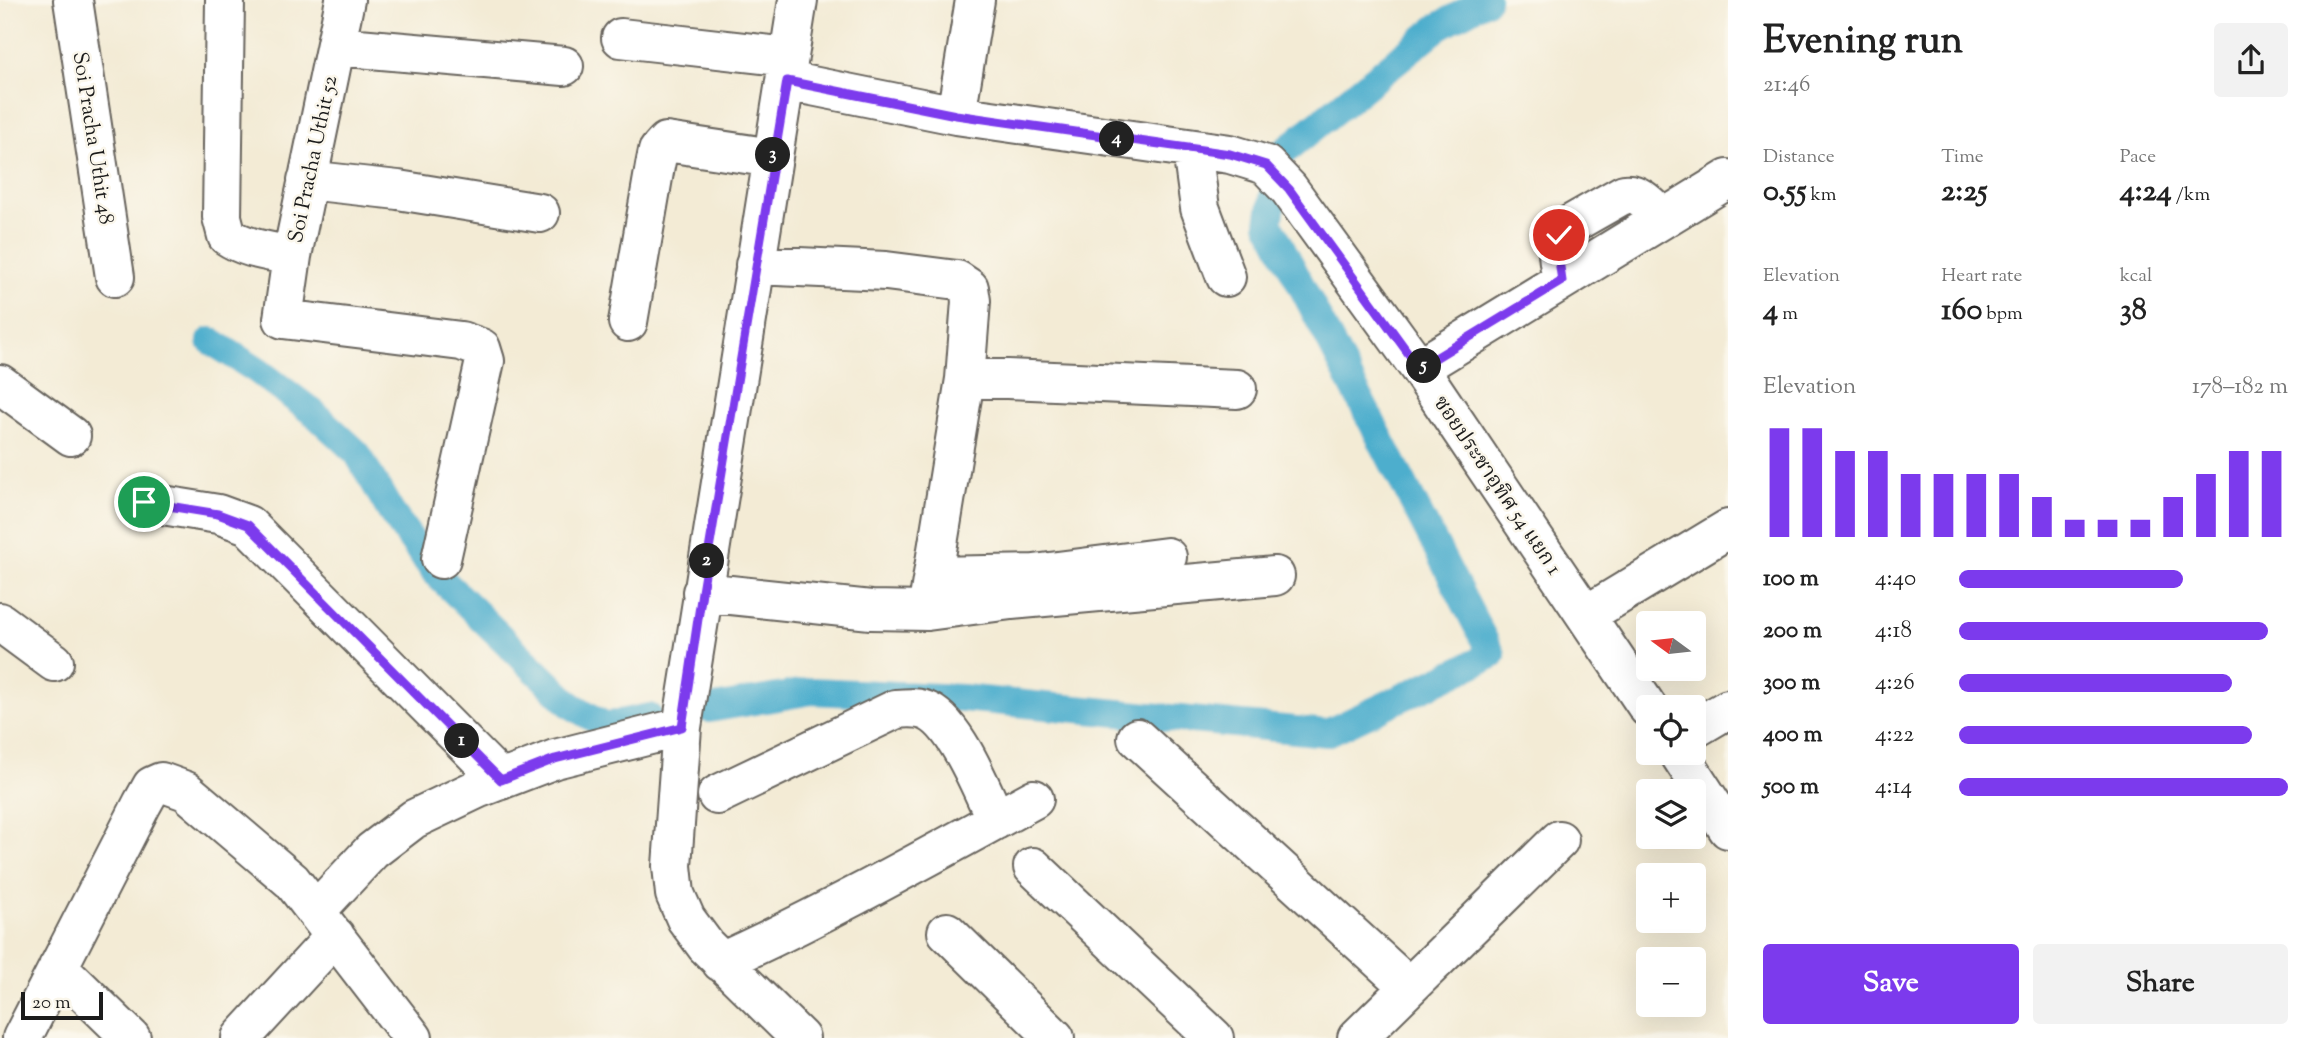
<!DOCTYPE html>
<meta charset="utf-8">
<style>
body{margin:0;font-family:"Sorts Mill Goudy","Noto Serif Thai",serif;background:#f2f2f2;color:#222;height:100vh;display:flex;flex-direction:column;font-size:26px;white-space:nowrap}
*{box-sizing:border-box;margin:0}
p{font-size:23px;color:#767676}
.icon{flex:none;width:38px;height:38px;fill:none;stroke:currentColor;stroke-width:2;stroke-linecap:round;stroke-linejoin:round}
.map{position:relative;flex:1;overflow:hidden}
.drawer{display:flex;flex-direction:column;background:#fff;width:595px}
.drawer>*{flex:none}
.needle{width:46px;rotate:285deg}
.tools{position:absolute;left:1636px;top:611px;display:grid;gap:14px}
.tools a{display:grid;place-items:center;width:70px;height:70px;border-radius:7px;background:#fff;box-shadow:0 7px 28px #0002;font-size:35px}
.scale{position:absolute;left:21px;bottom:18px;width:82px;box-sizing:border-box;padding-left:7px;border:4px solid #1c1c1c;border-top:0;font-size:19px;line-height:24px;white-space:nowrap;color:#1c1c1c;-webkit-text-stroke:5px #fbf7ec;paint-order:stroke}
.pin{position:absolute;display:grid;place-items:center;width:60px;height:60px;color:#fff;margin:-30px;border:4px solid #fff;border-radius:50%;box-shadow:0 2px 7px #0007}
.km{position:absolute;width:35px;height:35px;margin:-18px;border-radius:50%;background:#222;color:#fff;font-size:19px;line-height:35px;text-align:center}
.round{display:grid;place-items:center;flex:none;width:74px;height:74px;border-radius:7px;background:#f2f2f2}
.summary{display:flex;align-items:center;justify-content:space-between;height:119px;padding:0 35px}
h1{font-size:38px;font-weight:700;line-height:52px}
.stats{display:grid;grid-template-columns:repeat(3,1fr);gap:10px;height:119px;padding:7px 35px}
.stats div{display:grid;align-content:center}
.stats b{font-size:30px;font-weight:700}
.stats small{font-size:19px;font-weight:400}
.stats p{font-size:19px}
.chart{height:196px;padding:14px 35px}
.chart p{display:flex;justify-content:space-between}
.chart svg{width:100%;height:126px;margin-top:7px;stroke:#7c3aed;stroke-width:6}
.button{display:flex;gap:14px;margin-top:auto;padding:14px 35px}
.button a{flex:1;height:80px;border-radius:7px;background:#7c3aed;color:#fff;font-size:28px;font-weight:700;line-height:80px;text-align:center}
.button a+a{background:#f2f2f2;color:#222}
ul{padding:0 35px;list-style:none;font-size:23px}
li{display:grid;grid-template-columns:112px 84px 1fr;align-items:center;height:52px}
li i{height:18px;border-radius:9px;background:#7c3aed}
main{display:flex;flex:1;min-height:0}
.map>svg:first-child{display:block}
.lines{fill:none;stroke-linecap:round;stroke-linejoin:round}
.canal{stroke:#4eaecd;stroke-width:28}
.minor-casing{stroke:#67645d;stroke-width:42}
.minor{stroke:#fff;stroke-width:38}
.route-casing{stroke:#fff;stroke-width:14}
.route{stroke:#7c3aed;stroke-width:9}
.labels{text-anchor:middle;stroke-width:5;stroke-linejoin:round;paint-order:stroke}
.street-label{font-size:21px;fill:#1c1c1c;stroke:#fbf7ec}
</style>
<main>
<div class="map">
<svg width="1728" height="1038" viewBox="0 0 1728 1038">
<rect width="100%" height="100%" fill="#fbf7ec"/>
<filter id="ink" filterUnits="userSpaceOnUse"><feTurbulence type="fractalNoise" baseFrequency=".0143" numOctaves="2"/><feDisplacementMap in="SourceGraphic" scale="14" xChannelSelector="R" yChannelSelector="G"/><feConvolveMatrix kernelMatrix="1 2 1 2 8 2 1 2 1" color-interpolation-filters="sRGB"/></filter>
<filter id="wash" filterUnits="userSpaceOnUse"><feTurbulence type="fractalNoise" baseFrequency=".00686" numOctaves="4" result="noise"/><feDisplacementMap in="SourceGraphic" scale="28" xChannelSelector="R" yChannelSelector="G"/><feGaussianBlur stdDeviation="1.57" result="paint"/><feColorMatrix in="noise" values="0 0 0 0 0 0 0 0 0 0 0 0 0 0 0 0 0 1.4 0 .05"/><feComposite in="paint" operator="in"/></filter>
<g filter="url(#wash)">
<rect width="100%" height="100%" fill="#f3ebd5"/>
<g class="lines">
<path class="canal" d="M211,341L258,371L315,414L357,453L391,512L436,574L571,705L606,726L649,717
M709,709L812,691L962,698L1327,733L1492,655L1269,223L1280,155L1438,27L1486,0"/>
</g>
</g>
<g filter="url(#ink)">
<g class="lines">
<defs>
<path id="minor" d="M73,0L115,277
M225,0L222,217L227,236C246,249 269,251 292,256
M345,0L292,256L283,319L461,341L481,348L485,361L441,559
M798,0L682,727L672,866L675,894L686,919L706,946L800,1038
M621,38L789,57
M336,46L564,66
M787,81L956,115L1230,154L1266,165L1289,189L1419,368L1648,708
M956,115L975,0
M1192,150L1200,208L1226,277
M307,180L398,190L540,213
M755,265L886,271L957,280L969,288L971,301L965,379
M1562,280C1559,262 1553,242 1566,227L1624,194C1640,192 1651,207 1663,218
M628,322L655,166L658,151L666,142L773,158
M1419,368L1728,179
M0,384L71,436
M144,502L218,514L248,525L501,780
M933,576L1034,574L1167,557
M702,592L871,610L927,611L1011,600L1275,576
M927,611L965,379H1007L1237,389
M1586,615L1728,529
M0,622L54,662
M1694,729L1728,709
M1137,738L1409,987
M1678,752L1728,829
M717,795L896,709C908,708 919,707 929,712C957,726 983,792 996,820
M1033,867L1214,1038
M316,911L372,851L414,819L477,789L555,759L682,727
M947,932L1055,1038
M721,962C828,913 931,855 1034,799
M58,967L131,1038
M22,1038L142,804L152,786L161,782L186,791L292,881L413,1038
M241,1038L335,936
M1357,1038L1559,840"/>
</defs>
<use href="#minor" class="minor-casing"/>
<use href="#minor" class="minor"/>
</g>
</g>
<g class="lines" filter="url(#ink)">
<defs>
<path id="route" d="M144,502L218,514L248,525L501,780L555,759L682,727L702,592L787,81L956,115L1230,154L1266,165L1289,189L1419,368L1562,281L1557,246L1559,235"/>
</defs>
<use href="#route" class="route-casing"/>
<use href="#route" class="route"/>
</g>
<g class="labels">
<g class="street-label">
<text transform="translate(94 138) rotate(81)" y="7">Soi Pracha Uthit 48</text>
<text transform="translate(312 159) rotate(-78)" y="7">Soi Pracha Uthit 52</text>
<text transform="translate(1498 485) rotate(56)" y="7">ซอยประชาอุทิศ 54 แยก 1</text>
</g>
</g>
</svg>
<div class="tools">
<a><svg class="needle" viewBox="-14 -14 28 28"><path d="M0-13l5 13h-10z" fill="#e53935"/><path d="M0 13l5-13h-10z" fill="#767676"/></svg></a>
<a><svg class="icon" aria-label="locate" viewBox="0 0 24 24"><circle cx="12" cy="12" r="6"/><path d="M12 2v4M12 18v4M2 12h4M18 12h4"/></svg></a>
<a><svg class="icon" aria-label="layers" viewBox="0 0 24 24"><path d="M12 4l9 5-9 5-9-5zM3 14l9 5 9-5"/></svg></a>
<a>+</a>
<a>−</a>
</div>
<div class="scale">20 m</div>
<div class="pin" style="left:144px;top:502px;background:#1e9e55"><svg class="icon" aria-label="arrive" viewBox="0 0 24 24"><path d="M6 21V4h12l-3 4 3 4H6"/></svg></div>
<div class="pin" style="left:1559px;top:235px;background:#d93025"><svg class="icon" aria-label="check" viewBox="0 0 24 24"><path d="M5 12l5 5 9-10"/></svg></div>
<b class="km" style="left:462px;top:741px">1</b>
<b class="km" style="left:707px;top:561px">2</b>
<b class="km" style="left:773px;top:155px">3</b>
<b class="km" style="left:1117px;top:139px">4</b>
<b class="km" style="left:1424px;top:366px">5</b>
</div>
<section class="drawer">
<div class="summary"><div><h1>Evening run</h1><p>21:46</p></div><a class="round"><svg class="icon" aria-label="share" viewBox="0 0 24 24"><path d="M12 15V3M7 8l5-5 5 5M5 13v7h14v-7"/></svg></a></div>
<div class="stats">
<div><p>Distance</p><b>0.55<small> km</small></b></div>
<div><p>Time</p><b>2:25</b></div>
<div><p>Pace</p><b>4:24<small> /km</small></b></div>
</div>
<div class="stats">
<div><p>Elevation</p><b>4<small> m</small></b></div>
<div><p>Heart rate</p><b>160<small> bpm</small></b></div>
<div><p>kcal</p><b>38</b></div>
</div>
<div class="chart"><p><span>Elevation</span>178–182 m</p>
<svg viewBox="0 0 160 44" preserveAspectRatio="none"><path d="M5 44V6M15 44V6M25 44V14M35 44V14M45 44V22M55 44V22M65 44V22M75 44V22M85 44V30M95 44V38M105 44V38M115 44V38M125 44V30M135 44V22M145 44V14M155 44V14"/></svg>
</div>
<ul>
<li><b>100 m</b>4:40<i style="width:68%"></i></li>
<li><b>200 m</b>4:18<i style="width:94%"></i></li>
<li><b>300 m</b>4:26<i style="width:83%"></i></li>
<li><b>400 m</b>4:22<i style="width:89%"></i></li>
<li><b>500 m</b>4:14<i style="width:100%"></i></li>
</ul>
<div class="button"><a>Save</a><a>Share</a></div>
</section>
</main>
